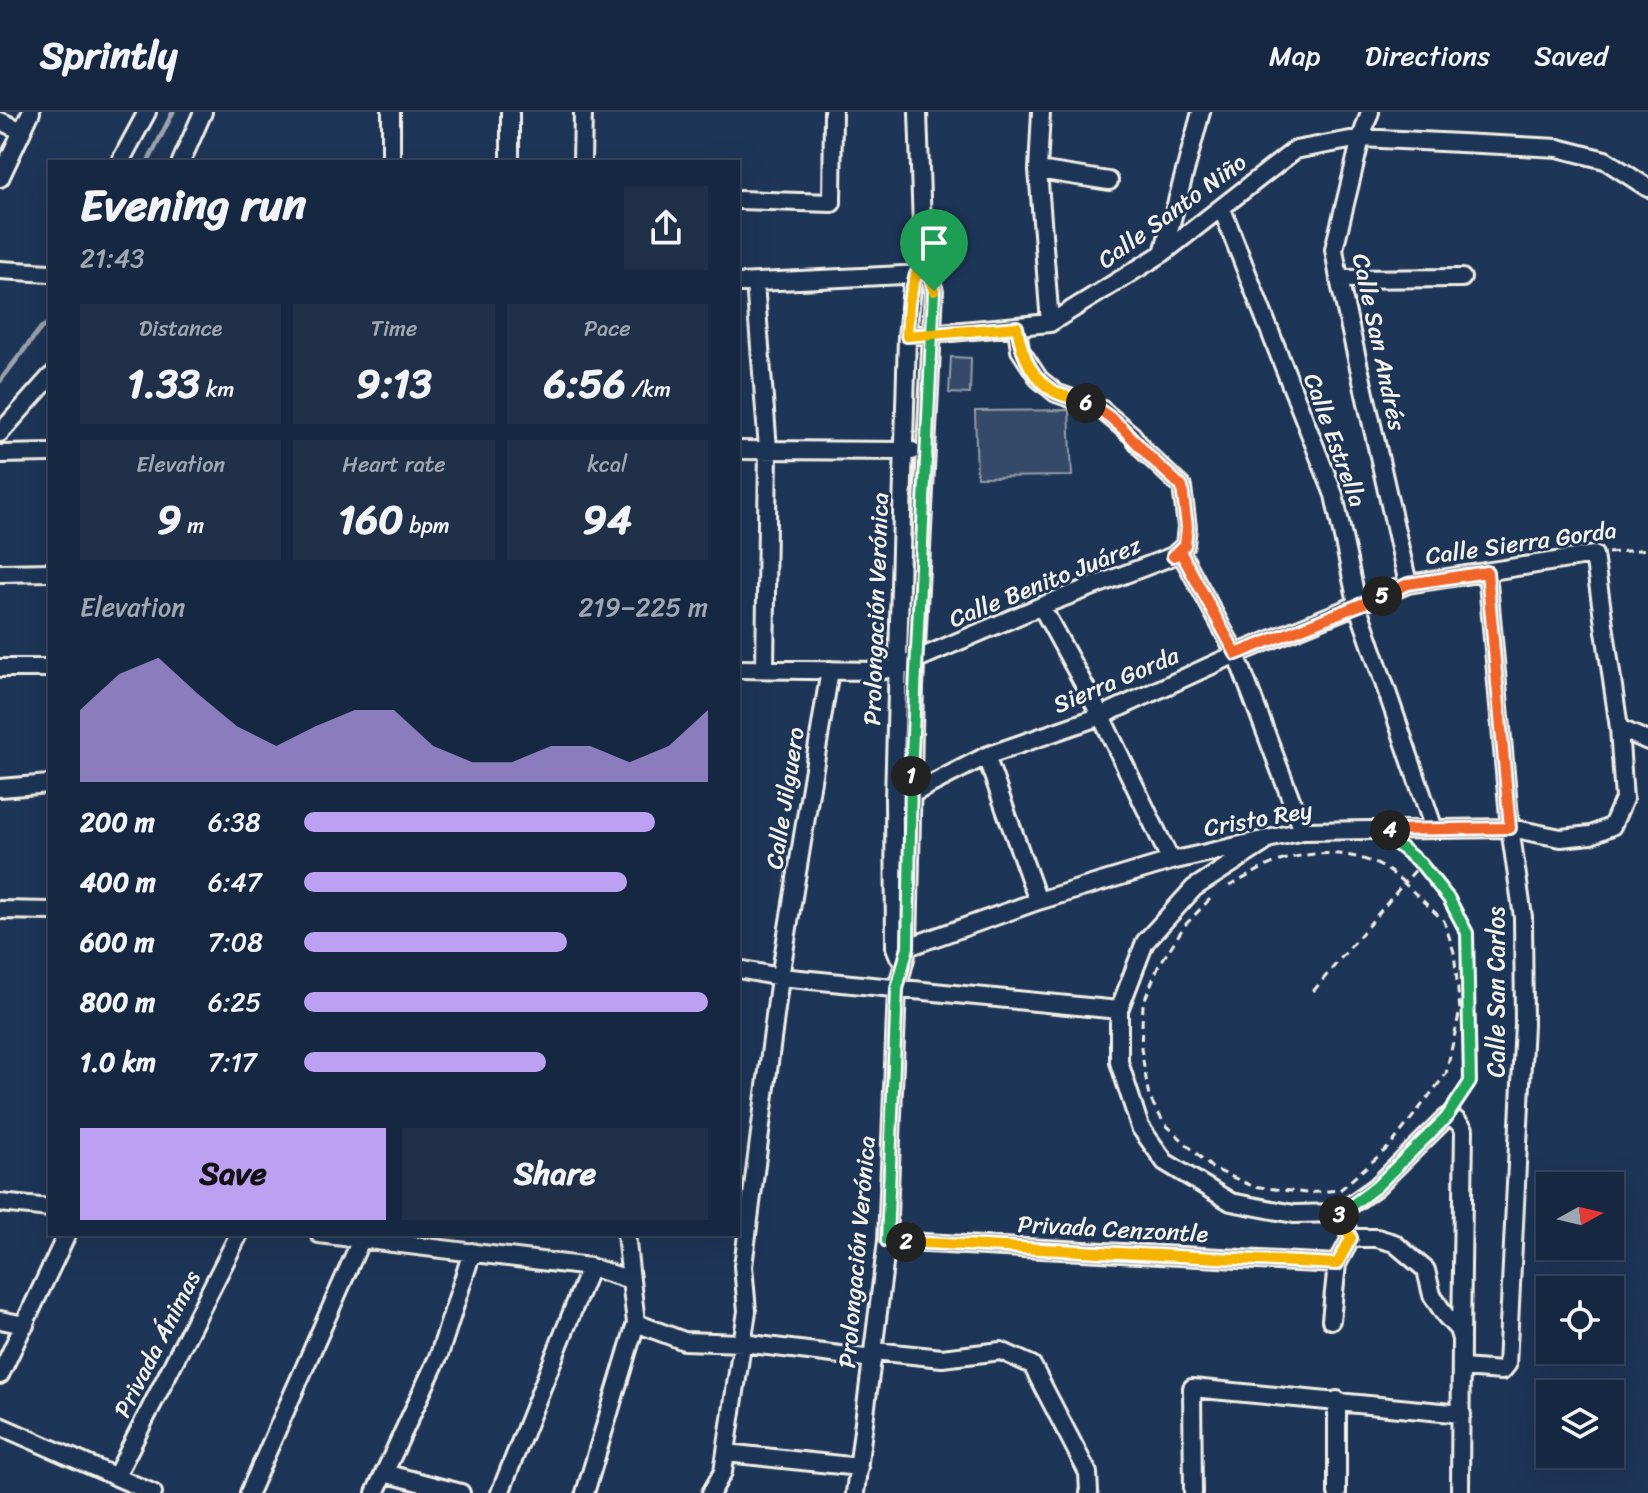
<!DOCTYPE html>
<meta charset="utf-8">
<style>
body{margin:0;font-family:Sriracha,sans-serif;background:#1f3048;color:#f1f3f6;height:100vh;display:flex;flex-direction:column;font-size:30px;white-space:nowrap}
*{box-sizing:border-box;margin:0}
p{font-size:26px;color:#9ea6b1}
.icon{flex:none;width:44px;height:44px;fill:none;stroke:currentColor;stroke-width:2;stroke-linecap:round;stroke-linejoin:round}
.map{position:relative;flex:1;overflow:hidden}
.details{position:absolute;left:48px;top:48px;width:692px;height:1076px;display:flex;flex-direction:column;background:#162841;border-radius:0px;box-shadow:0 8px 32px #0002,0 0 0 2px #35445a}
.details>*{flex:none}
.needle{width:52px;rotate:82deg}
.controls{position:absolute;left:1536px;top:1060px;display:grid;gap:16px}
.controls a{display:grid;place-items:center;width:88px;height:88px;border-radius:0px;background:#162841;box-shadow:0 8px 32px #0002,0 0 0 2px #35445a;font-size:40px}
.pin{position:absolute;display:grid;place-items:center;width:68px;height:68px;color:#fff;margin:-82px -34px;border-radius:50% 50% 50% 0;rotate:-45deg;box-shadow:0 0 8px #0007}
.pin .icon{rotate:45deg}
.km{position:absolute;width:40px;height:40px;margin:-20px;border-radius:50%;background:#222;color:#fff;font-size:22px;line-height:40px;text-align:center}
.round{display:grid;place-items:center;flex:none;width:84px;height:84px;border-radius:0px;background:#1f3048}
.overview{display:flex;align-items:center;justify-content:space-between;height:136px;padding:0 32px}
h1{font-size:44px;font-weight:700;line-height:60px}
.figures{display:grid;grid-template-columns:repeat(3,1fr);gap:12px;height:136px;padding:8px 32px}
.figures div{display:grid;align-content:center;border-radius:0px;background:#1f3048;text-align:center}
.figures b{font-size:40px;font-weight:700}
.figures small{font-size:22px;font-weight:400}
.figures p{font-size:22px}
.chart{height:224px;padding:16px 32px}
.chart p{display:flex;justify-content:space-between}
.chart svg{width:100%;height:144px;margin-top:8px;fill:#bca0f2;opacity:.7}
.action{display:flex;gap:16px;margin-top:auto;padding:16px 32px}
.action a{flex:1;height:92px;border-radius:0px;background:#bca0f2;color:#111;font-size:32px;font-weight:700;line-height:92px;text-align:center}
.action a+a{background:#1f3048;color:#f1f3f6}
ul{padding:0 32px;list-style:none;font-size:26px}
li{display:grid;grid-template-columns:128px 96px 1fr;align-items:center;height:60px}
li i{height:20px;border-radius:10px;background:#bca0f2}
header{display:flex;align-items:center;gap:48px;box-sizing:border-box;height:112px;padding:0 40px;background:#162841;border-bottom:2px solid #35445a}
header strong{font-size:38px}
nav{display:flex;gap:44px;margin-inline-start:auto;font-size:28px}
.map>svg:first-child{display:block}
.green{fill:#354a67;stroke:#949ea8;stroke-width:2}
.lines{fill:none;stroke-linecap:round;stroke-linejoin:round}
.stream{stroke:#9aa2ab;stroke-width:5}
.street-casing{stroke:#f4f1e8;stroke-width:22}
.path{stroke:#f4f1e8;stroke-width:3;stroke-dasharray:8 6;stroke-linecap:butt}
.street{stroke:#1d3557;stroke-width:16}
.split-1-casing{stroke:#fff;stroke-width:16}
.split-2-casing{stroke:#fff;stroke-width:16}
.split-3-casing{stroke:#fff;stroke-width:16}
.split-4-casing{stroke:#fff;stroke-width:16}
.split-5-casing{stroke:#fff;stroke-width:16}
.split-6-casing{stroke:#fff;stroke-width:16}
.split-7-casing{stroke:#fff;stroke-width:16}
.split-1{stroke:#22a559;stroke-width:10}
.split-2{stroke:#22a559;stroke-width:10}
.split-3{stroke:#f5b400;stroke-width:10}
.split-4{stroke:#22a559;stroke-width:10}
.split-5{stroke:#f0652b;stroke-width:10}
.split-6{stroke:#f0652b;stroke-width:10}
.split-7{stroke:#f5b400;stroke-width:10}
.labels{text-anchor:middle;stroke-width:6;stroke-linejoin:round;paint-order:stroke}
.street-label{font-size:24px;fill:#f4f1e8;stroke:#1d3557}
</style>
<header>
<strong>Sprintly</strong>
<nav><a>Map</a><a>Directions</a><a>Saved</a></nav>
</header>
<div class="map">
<svg width="1648" height="1381" viewBox="0 0 1648 1381">
<rect width="100%" height="100%" fill="#1d3557"/>
<filter id="ink" filterUnits="userSpaceOnUse"><feTurbulence type="fractalNoise" baseFrequency=".0125" numOctaves="2"/><feDisplacementMap in="SourceGraphic" scale="16" xChannelSelector="R" yChannelSelector="G"/><feConvolveMatrix kernelMatrix="1 2 1 2 8 2 1 2 1" color-interpolation-filters="sRGB"/></filter>
<g filter="url(#ink)">
<path class="green" d="M951,245L971,246L970,282L949,281Z
M1069,298L1072,364L977,365L975,299Z"/>
<g class="lines">
<path class="stream" d="M148,50L173,0
M0,269L41,216L50,211"/>
<defs>
<path id="street" d="M1041,0L1038,58L1050,211
M1370,0L1361,26L1334,137L1339,167L1408,472
M0,9L22,19
M120,50L147,0
M181,50L203,0
M391,50V0
M510,50V0
M582,50L583,0
M1038,58L1109,69
M0,66L31,0
M738,88L832,91L833,0
M1222,97L1334,383L1358,495L1434,717
M1163,141L1201,0
M0,158L50,161
M1339,167L1462,166
M738,171L924,162
M755,171L768,337L765,556
M1017,215L1020,238L1039,267L1056,281L1101,297L1132,323L1145,340L1182,375L1187,415L1185,433L1173,444
M907,224L1050,211L1163,141L1295,38L1361,26L1558,36L1605,48L1648,76
M0,321L50,265
M738,338L912,339
M0,342L50,341
M0,461L50,460
M1041,494L1101,604L1171,749
M0,556H50
M738,557L878,559L899,555L1041,494L1181,441L1236,542L1303,719
M1619,616L1648,629
M986,644L1038,789
M0,676L50,672
M894,687L910,683L986,644L1101,604L1236,542L1408,472L1594,443L1619,616L1624,687L1612,714L1591,723L1561,726L1510,716L1303,719L1171,749L1038,789L908,835H895
M1264,731L1194,776L1145,830L1119,898V950L1140,1015L1165,1050L1231,1090L1294,1102L1339,1101
M0,798L50,799
M899,845L895,835L894,687L907,224L912,175L923,143
M738,857L780,865L1119,898
M0,1091L50,1096
M319,1122L590,1155L631,1168L636,1211L585,1381
M626,1122L631,1168
M1351,1126L1339,1101L1376,1075L1446,1006L1456,1008L1464,1017L1461,1225
M887,1129L1337,1152
M0,1208L25,1213
M1331,1208L1337,1152L1351,1126H1377L1394,1131L1426,1158L1432,1183L1445,1203L1458,1217L1461,1227L1460,1381
M636,1211L684,1229L743,1231L873,1247
M874,1239L942,1246L1001,1239L1032,1253L1088,1361L1089,1381
M1462,1256L1502,1259L1507,1253L1524,912L1523,805L1510,716L1487,460
M0,1263L67,1122
M1337,1288V1381
M0,1314L153,1381
M726,1341L859,1355
M384,1361L461,1381
M116,1364L239,1122
M249,1381L361,1128
M375,1381L439,1243L472,1140
M500,1381L590,1155
M711,1381L723,1360L747,1199L743,1154L780,865L830,558
M855,1381L887,1129L897,877L908,835L914,576L934,179L923,143L918,0
M1193,1381L1192,1276L1462,1302"/>
</defs>
<use href="#street" class="street-casing"/>
<path class="path" d="M1608,441L1648,437
M1399,734L1421,752L1449,787L1467,821L1470,970L1455,993
M1229,774C1244,767 1259,757 1274,751C1318,735 1370,738 1404,771L1310,883
M1210,787L1185,813L1158,855L1143,892L1141,936L1149,985L1164,1011L1212,1056L1252,1074L1306,1081L1340,1078L1391,1033L1446,962L1460,898L1454,840L1444,809L1404,771L1421,752"/>
<use href="#street" class="street"/>
</g>
</g>
<g class="lines" filter="url(#ink)">
<defs>
<path id="split-1" d="M911,664L934,179"/>
<path id="split-2" d="M906,1130L887,1129L897,877L908,835L911,664"/>
<path id="split-3" d="M906,1130L1337,1152L1351,1126L1339,1103"/>
<path id="split-4" d="M1339,1103L1376,1075L1446,1006L1470,970L1467,821L1449,787L1421,752L1379,718H1390"/>
<path id="split-5" d="M1382,484L1408,472L1487,460L1510,716L1390,718"/>
<path id="split-6" d="M1086,291C1111,302 1126,319 1144,339C1156,352 1170,363 1182,375L1187,415L1185,433L1173,444L1181,441L1236,542L1382,484"/>
<path id="split-7" d="M934,179L929,162H916L909,190L907,224L1017,215C1021,240 1031,267 1055,280C1064,285 1076,286 1086,291"/>
</defs>
<use href="#split-1" class="split-1-casing"/>
<use href="#split-2" class="split-2-casing"/>
<use href="#split-3" class="split-3-casing"/>
<use href="#split-4" class="split-4-casing"/>
<use href="#split-5" class="split-5-casing"/>
<use href="#split-6" class="split-6-casing"/>
<use href="#split-7" class="split-7-casing"/>
<use href="#split-1" class="split-1"/>
<use href="#split-2" class="split-2"/>
<use href="#split-3" class="split-3"/>
<use href="#split-4" class="split-4"/>
<use href="#split-5" class="split-5"/>
<use href="#split-6" class="split-6"/>
<use href="#split-7" class="split-7"/>
</g>
<g class="labels">
<g class="street-label">
<text transform="translate(1172 99) rotate(-36)" y="8">Calle Santo Niño</text>
<text transform="translate(1379 230) rotate(78)" y="8">Calle San Andrés</text>
<text transform="translate(1335 328) rotate(70)" y="8">Calle Estrella</text>
<text transform="translate(1521 431) rotate(-8)" y="8">Calle Sierra Gorda</text>
<text transform="translate(1045 470) rotate(-22)" y="8">Calle Benito Juárez</text>
<text transform="translate(876 497) rotate(-88)" y="8">Prolongación Verónica</text>
<text transform="translate(1116 568) rotate(-23)" y="8">Sierra Gorda</text>
<text transform="translate(785 686) rotate(-81)" y="8">Calle Jilguero</text>
<text transform="translate(1258 707) rotate(-10)" y="8">Cristo Rey</text>
<text transform="translate(1496 880) rotate(-90)" y="8">Calle San Carlos</text>
<text transform="translate(1113 1117) rotate(3)" y="8">Privada Cenzontle</text>
<text transform="translate(857 1140) rotate(-85)" y="8">Prolongación Verónica</text>
<text transform="translate(157 1232) rotate(-63)" y="8">Privada Ánimas</text>
</g>
</g>
</svg>
<div class="controls">
<a><svg class="needle" viewBox="-14 -14 28 28"><path d="M0-13l5 13h-10z" fill="#e53935"/><path d="M0 13l5-13h-10z" fill="#9ea6b1"/></svg></a>
<a><svg class="icon" aria-label="locate" viewBox="0 0 24 24"><circle cx="12" cy="12" r="6"/><path d="M12 2v4M12 18v4M2 12h4M18 12h4"/></svg></a>
<a><svg class="icon" aria-label="layers" viewBox="0 0 24 24"><path d="M12 4l9 5-9 5-9-5zM3 14l9 5 9-5"/></svg></a>
</div>
<div class="pin" style="left:934px;top:179px;background:#1e9e55"><svg class="icon" aria-label="arrive" viewBox="0 0 24 24"><path d="M6 21V4h12l-3 4 3 4H6"/></svg></div>
<b class="km" style="left:911px;top:664px">1</b>
<b class="km" style="left:906px;top:1130px">2</b>
<b class="km" style="left:1339px;top:1103px">3</b>
<b class="km" style="left:1390px;top:718px">4</b>
<b class="km" style="left:1382px;top:484px">5</b>
<b class="km" style="left:1086px;top:291px">6</b>
<section class="details">
<div class="overview"><div><h1>Evening run</h1><p>21:43</p></div><a class="round"><svg class="icon" aria-label="share" viewBox="0 0 24 24"><path d="M12 15V3M7 8l5-5 5 5M5 13v7h14v-7"/></svg></a></div>
<div class="figures">
<div><p>Distance</p><b>1.33<small> km</small></b></div>
<div><p>Time</p><b>9:13</b></div>
<div><p>Pace</p><b>6:56<small> /km</small></b></div>
</div>
<div class="figures">
<div><p>Elevation</p><b>9<small> m</small></b></div>
<div><p>Heart rate</p><b>160<small> bpm</small></b></div>
<div><p>kcal</p><b>94</b></div>
</div>
<div class="chart"><p><span>Elevation</span>219–225 m</p>
<svg viewBox="0 0 160 44" preserveAspectRatio="none"><path d="M0 44V22L10 11L20 6L30 17L40 27L50 33L60 27L70 22L80 22L90 33L100 38L110 38L120 33L130 33L140 38L150 33L160 22V44z"/></svg>
</div>
<ul>
<li><b>200 m</b>6:38<i style="width:87%"></i></li>
<li><b>400 m</b>6:47<i style="width:80%"></i></li>
<li><b>600 m</b>7:08<i style="width:65%"></i></li>
<li><b>800 m</b>6:25<i style="width:100%"></i></li>
<li><b>1.0 km</b>7:17<i style="width:60%"></i></li>
</ul>
<div class="action"><a>Save</a><a>Share</a></div>
</section>
</div>
